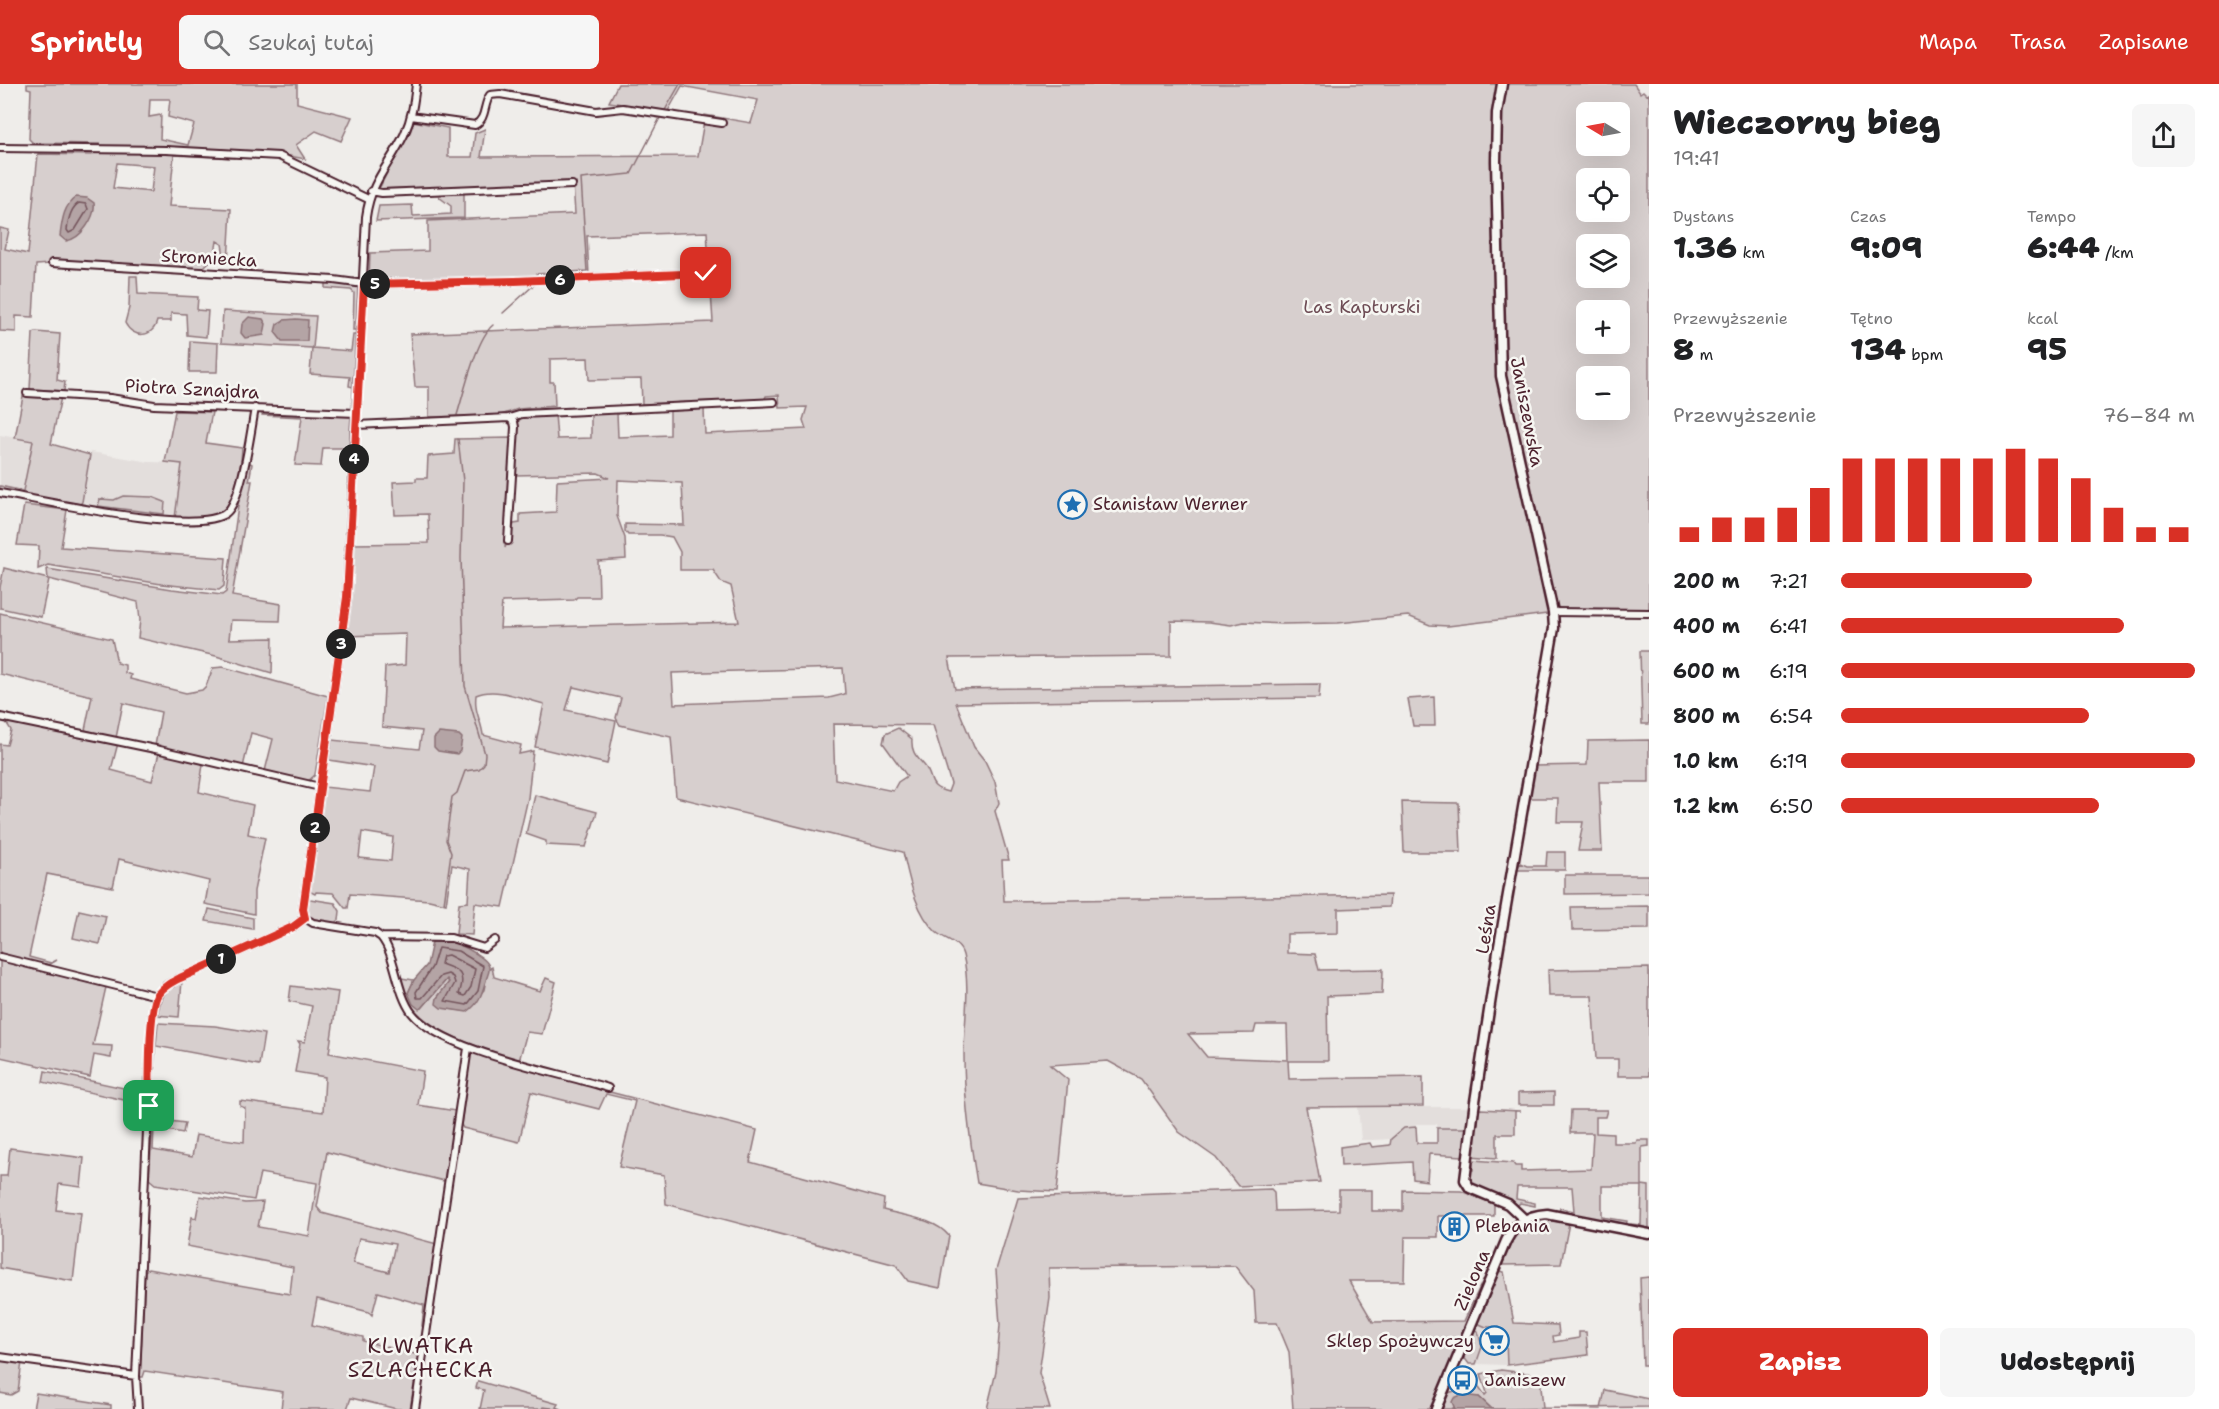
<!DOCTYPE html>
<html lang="pl">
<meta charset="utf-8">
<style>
body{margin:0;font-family:"Shantell Sans",sans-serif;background:#f6f6f6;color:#202124;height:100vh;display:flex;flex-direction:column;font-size:22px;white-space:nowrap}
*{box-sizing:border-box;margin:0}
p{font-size:20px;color:#757577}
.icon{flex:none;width:33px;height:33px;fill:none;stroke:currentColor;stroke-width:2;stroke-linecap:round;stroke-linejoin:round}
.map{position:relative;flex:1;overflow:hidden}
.drawer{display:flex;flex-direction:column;background:#fff;width:570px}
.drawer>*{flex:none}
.needle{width:39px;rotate:280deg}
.buttons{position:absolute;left:1576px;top:18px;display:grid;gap:12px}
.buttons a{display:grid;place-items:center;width:54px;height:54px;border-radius:9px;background:#fff;box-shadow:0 6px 24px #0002;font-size:30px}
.pin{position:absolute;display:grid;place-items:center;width:51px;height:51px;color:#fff;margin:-26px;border-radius:12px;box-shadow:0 3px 9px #0006}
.km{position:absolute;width:30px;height:30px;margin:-15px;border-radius:50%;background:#222;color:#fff;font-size:16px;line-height:30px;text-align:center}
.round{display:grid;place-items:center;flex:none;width:63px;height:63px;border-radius:9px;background:#f6f6f6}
.head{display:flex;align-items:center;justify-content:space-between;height:102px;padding:0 24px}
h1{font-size:33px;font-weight:800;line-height:45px}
.stats{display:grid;grid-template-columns:repeat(3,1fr);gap:9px;height:102px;padding:6px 24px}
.stats div{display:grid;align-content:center}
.stats b{font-size:30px;font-weight:800}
.stats small{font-size:16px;font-weight:400}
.stats p{font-size:16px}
.chart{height:168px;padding:12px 24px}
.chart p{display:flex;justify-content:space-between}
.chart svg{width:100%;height:108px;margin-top:6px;stroke:#d93025;stroke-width:6}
.cta{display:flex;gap:12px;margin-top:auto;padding:12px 24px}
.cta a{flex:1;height:69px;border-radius:9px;background:#d93025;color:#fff;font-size:24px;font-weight:800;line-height:69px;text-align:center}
.cta a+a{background:#f6f6f6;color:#202124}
ul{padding:0 24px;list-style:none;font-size:20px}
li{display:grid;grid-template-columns:96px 72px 1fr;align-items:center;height:45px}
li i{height:15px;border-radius:8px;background:#d93025}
header{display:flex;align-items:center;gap:36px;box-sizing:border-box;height:84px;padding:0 30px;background:#d93025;color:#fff}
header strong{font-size:28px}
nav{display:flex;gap:33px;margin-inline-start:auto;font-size:21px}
.search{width:420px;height:54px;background:#f6f6f6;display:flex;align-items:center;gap:15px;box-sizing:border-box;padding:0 21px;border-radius:9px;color:#757577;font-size:22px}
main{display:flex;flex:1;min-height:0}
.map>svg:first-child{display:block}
.built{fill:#e3dedc}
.green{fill:#d7cfce;stroke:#90777c;stroke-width:1.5;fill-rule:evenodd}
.water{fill:#b4a4a5;stroke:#8a6f74;stroke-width:1.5}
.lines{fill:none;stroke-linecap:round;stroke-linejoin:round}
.shore{stroke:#74545c;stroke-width:1.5}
.stream{stroke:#8a6f74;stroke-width:1.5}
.street-casing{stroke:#4a1f2b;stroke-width:10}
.secondary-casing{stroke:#4a1f2b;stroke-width:13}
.street{stroke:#f6f6f2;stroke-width:6}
.secondary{stroke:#f6f6f2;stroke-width:8}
.route-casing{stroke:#fff;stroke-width:12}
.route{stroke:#d93025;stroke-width:8}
.labels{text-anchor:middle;stroke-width:5;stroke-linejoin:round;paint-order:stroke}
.street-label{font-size:18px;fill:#4a1f2b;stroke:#f6f6f2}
.park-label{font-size:18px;fill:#6d4b54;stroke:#f6f6f2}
.poi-label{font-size:18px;fill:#4a1f2b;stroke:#f6f6f2;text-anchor:start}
.quarter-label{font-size:21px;letter-spacing:1.5px;fill:#4a1f2b;stroke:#f6f6f2}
</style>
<header>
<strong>Sprintly</strong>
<div class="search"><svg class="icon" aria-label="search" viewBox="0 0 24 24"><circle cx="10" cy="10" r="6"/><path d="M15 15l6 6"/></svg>Szukaj tutaj</div>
<nav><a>Mapa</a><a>Trasa</a><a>Zapisane</a></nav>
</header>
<main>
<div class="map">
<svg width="1649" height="1325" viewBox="0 0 1649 1325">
<rect width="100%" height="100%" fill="#efedea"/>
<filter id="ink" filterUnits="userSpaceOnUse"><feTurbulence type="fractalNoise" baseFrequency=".0167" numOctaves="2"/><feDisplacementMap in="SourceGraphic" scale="12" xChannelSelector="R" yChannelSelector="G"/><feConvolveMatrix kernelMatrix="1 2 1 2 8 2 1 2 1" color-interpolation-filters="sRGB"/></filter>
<g filter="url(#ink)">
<path class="built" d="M0,351L33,357L23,407L0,402Z
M91,368L149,378L182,379L175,434L164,430L166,422L123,412L114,416L100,415L98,422L82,418Z
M1358,1023H1469L1465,1045L1437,1044V1040H1416V1043L1404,1044L1391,1055L1372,1056H1361Z
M1477,1239L1486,1243H1499L1506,1254L1507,1281L1476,1280L1482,1263L1480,1252L1474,1246Z"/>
<path class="green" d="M27,0H297V19L352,33L341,57L316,47L296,61L305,75L274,69H235L234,74L174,71L169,122L231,125L228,179L225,178L222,160L217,157L214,176L209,178L201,186L51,175L50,180L36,181L33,233L16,232V248L0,247V144L9,146L5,165L28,170L38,70L92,71L99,60L33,59L29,55L31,5L27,4ZM150,15H170L168,33L194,40L188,61L160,55L161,31L149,33ZM117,79L154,82L151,108L113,104Z
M618,0H1634L1640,9L1643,7L1647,11L1649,10V525H1565L1549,527L1547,530L1448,542L1430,541L1408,532L1338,539L1282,540L1244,538L1231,541L1209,538L1171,537V572L949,574L955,605L1320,600L1319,614L956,619L974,663L985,677L995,698L999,719L995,727L1009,776H1002L1004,817L1390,811L1389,823L1338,825V849L1287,850V869L1315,870L1319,886L1383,885L1382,910L1327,912L1328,977H1288L1289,995L1423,993V1022L1306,1023L1320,1098L1238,1102L1216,1074L1179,1048L1141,995L1108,977L1050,981L1068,996L1057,1108L1018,1106L977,1099C970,1057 964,1014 964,971C964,938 971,903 963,871C959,857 945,856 936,848C915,828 909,794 903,768L676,713L671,653L620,641L616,634L621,614L573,603L566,626L616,637L607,680L535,663L544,620C523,615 496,602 476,611C474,629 481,635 483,651L521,661L519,670L533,667L528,714L503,823L475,819L472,851L456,850L459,819L468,818L470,785L452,781L446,820L429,816L350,810L348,824H345L333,809L316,808L315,810L309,807L324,703L370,708L374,683L329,676L332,656L419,665L422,647L382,643L385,583L405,581L406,550L346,552L353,460L429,459L428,430L395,431L393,398L416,397V394H427L428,372L454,370L455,355L511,354L505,464L514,440L520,439V430L556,428L557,397L609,394L598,389L516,391L517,341L521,333L555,330L557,355L591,354V329H617L618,353L670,351V327L704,325L705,350L806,345L803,336L807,323L780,324L779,311L766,312L765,315L642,320L641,295L589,296L588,274L550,275V298H554L555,322L518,325L501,331L429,333V303H415L410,250L713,238L707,148L587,152L589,191L554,193L369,195L370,169L428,167V137L575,130L573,98L379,105L413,37L448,44V73H472L475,49L485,45L481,73L698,72L705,31L751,39L758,16L682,2L668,27L609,18ZM1587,28H1620V62H1587ZM1587,94H1620V128H1587ZM1587,160H1620V194H1587ZM1587,226H1620V260H1587ZM1587,292H1620V326H1587ZM618,396L682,399L684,441L625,440V447L628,451H660L672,453L680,468V486H713L721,498L731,502L739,538L500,544L502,518L574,516L577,513H599L598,477L626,475L625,454L617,432ZM843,584L845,610L829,614L674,620L672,589ZM833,640L933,641L951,700L948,708C926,703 935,694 924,681C916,672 911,668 912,655L898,644L885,650L883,659L907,692L898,698L893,707L835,695ZM362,748L393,753L391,777L359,774ZM1256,941H1287L1288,976L1207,973L1188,950L1254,949Z
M464,108V134L376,137L379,122L412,121L413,132L451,130V122L439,113L438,109Z
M130,192H137L138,210L198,213L197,226L208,227L206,253L187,251L186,230L171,229V237H157C153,254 133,255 125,239L129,224Z
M325,198L359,201L357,246H353L354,209L351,206L325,204Z
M223,227L316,232L313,264L351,267L353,251H358L356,293H353V303L349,302L350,293L310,290L312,264L221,259Z
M36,248L60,250L57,296L65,298L64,307L30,305L33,249Z
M190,257L218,259L217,288H189Z
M23,312L61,313L51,360L90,371L82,418L80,420L0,407V402L23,407L33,357L15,354Z
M175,327L212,328L206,359L242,364C241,385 235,430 209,434C199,436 186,434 175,434L182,380L165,378Z
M262,327L351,331L349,364H323L321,382L295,381L302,333L262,331Z
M248,378L252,380L249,397H252L232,512L281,520L280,537L231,536L229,555L273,554L272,589L216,572L138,554L140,536L138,518L49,495L41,533L0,524V503L4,484L48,495L47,485L172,505L222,511L226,508L240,408Z
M123,412L152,413L165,418L164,430L98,422L100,415L114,416Z
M24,421L67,426L61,463L226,474L224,502L219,506L161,500L48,481L38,485L39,462L17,461Z
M0,529L112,555L117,579L125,581V589L131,591L130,595L186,609L202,606L206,602L213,584L223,583L328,612L315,691L307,698L265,687L273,655L251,649L243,683L155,662L161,628L123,619L116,654L85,646L92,612L0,590Z
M1640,567H1649V640H1642Z
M1434,613L1435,642H1413L1408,615Z
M12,637L118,659L111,686L152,697L159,669L203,680L199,708L253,721L248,750L265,754L254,807V830L205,820L209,797L119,775L113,803L47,790L29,873L51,879L57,876L49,881L0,871V660L7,661L11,646L6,638Z
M1649,656V698H1599L1602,767H1578L1583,738H1557L1558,714H1527L1533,682L1587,681L1588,657Z
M535,711L597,728L586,763L546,761V757L526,750Z
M1402,718L1459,719L1461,768H1404Z
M1547,768H1565V786H1517L1520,779L1527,782H1546Z
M1565,791H1649V809L1565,810Z
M310,815L335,819L340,827L339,836L334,840L310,834L306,828L307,817Z
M1649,822V845L1572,846L1571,823Z
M209,825L253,834V845L206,837Z
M79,826L106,832L100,860L73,854Z
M0,876L112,901L106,903L93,961L112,962L111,974L94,971L90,993L0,973Z
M492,883L494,893L540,907L546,894L556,898L542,950L527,948L519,977C485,965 421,948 406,912C403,907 403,900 401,894L414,896L408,909L422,924L447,895L449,898L437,914L450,925L464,927L484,906L488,885Z
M1649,884V992H1618V975H1596L1592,912H1549L1548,886Z
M182,897L179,933L156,931L163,909Z
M291,902L338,908L329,969L423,987L418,1021L456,1027L444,1097L327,1068L317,1123L322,1129L437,1160L425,1243L422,1242L424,1221L378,1208L372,1231L369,1228L317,1215L312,1241L363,1253V1257L419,1271L410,1325H397L351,1314L347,1325H281L283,1308L145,1287L143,1293H140L145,1187L148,1185L290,1210L293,1183L187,1162L192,1133L196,1134L200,1112L245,1119L263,1118L258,1143L309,1152L317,1099L260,1089L254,1116L155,1100L149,1095L153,1035L185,1039L183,1049L154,1044L153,1066L192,1073L196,1051L244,1058L245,1024L240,1022V1017L323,1028L325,993L295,988L300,960L298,957L305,958L312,922L289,917ZM359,1154L395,1160L389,1188L353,1179Z
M158,939L215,942L264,950L259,981L156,962Z
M471,967L606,1007L757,1046L750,1078L884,1115L883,1126C903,1132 935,1134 949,1152L940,1204L908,1197L896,1181L666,1120L664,1091L619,1083L635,1017L606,1010L599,1025L531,1008L519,1058L463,1044L461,1041Z
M45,987L147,1009L148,1017L133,1018L43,998Z
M1554,1008V1021H1518V1009Z
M1480,1025L1520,1027H1515V1050H1497V1074L1470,1072L1475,1040L1478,1039L1477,1027Z
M1571,1026H1607L1605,1033H1596V1049L1613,1050V1059H1636L1637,1056H1649V1062L1642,1063V1101L1649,1102V1147L1631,1143V1140L1641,1141L1642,1102H1602V1133L1627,1137L1626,1143L1559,1128L1560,1124L1574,1127L1572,1103H1517L1516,1115L1535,1119V1122L1520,1119L1518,1121C1500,1114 1468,1109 1468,1086H1473V1078H1470L1473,1076L1513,1079L1515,1082H1521V1087L1591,1085L1593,1049H1570Z
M1416,1043L1417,1059H1437V1044H1466L1463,1072L1429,1070L1427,1097L1413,1095L1412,1078L1341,1082L1340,1063L1370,1059L1372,1063L1390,1061L1391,1055L1404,1044Z
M10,1064L84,1074L81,1103L59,1100L56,1126L81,1129L73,1197L0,1184V1092H7Z
M1271,1105L1274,1108L1275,1127L1339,1126V1106H1372V1127H1403V1106L1461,1107L1494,1120V1132H1438V1153H1405L1404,1197H1349L1373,1238L1464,1237L1483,1196L1486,1198L1433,1325H1293L1289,1268L1277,1239H1256L1254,1207L1235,1182L1049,1184L1050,1214L1039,1289L1050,1325H987L996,1288L1000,1241L996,1186L1018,1114Z
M1545,1136L1569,1139L1561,1180L1502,1181C1511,1157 1518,1140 1545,1136Z
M1498,1187L1504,1188L1514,1239L1558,1241L1559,1251L1553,1252L1554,1258L1579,1254V1248H1586L1588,1271L1507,1281L1506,1254L1498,1243H1486L1477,1239Z
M1649,1193V1281H1643L1640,1194Z
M1474,1246L1478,1247L1482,1263L1476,1280H1469L1463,1272Z
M0,1275L22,1278L18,1307L11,1311L0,1309Z
M1501,1286L1540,1291L1543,1324L1601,1325L1605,1306L1649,1315V1323L1492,1325L1479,1313L1453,1324L1455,1325H1442L1448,1309C1458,1305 1473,1306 1471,1292L1485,1311L1487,1309L1481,1290Z
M478,1297L558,1320L556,1323L562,1325H543L552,1324L543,1323L542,1325H480L484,1306L476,1304Z
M36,1309L111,1321V1325H33Z"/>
<path class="water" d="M76,113L87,114L94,119C96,133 81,155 66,157L60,152C62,138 63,122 76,113Z
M249,233L263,235L266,240L264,251L245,254L241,249L242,240Z
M296,235L308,236L307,257H282L275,248L277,240L284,236Z
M439,649L459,651L462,654L460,667L457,670L438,667L434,663V654Z
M432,858C438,858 445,857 451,858C460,860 488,874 489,883C490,888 487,892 486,896C482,910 479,920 467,928L441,924L436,920L437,914L449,898L447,895L422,924L419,925L413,920L408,909L414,896L427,881Z
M1461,1311L1479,1313L1492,1325H1455L1452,1318L1454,1314Z"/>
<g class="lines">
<path class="shore" d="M79,119L86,120L88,125L75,146L69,149L67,146C68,137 70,124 79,119Z
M438,864L458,867L483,882L478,907L467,921L445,917L455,899L453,893L448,890L441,892L422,914H417L416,908L432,883Z
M448,871L475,885L471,903L465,912L459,910C467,888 458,886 441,880L443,872Z"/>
<path class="stream" d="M664,28L680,0
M536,194V190L587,187L581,95L631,90L661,32
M503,229L536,199
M457,331C464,309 476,255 493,241
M444,819L451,769L446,756L452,713L457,709L465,687L479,685L484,680L485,670L465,602L461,474L463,397L458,355"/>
<defs>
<path id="street" d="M411,32L475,41C487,34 483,21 490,11L500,10L596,27L623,24L722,39
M0,64L166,66L279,72L368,115
M371,107L382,109L572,101
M52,179L334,196L364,200L515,197L706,189
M27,309L110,314L154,321L356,329
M356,341L509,334L522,330L774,318
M0,409C41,416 197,452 226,429C242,417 251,346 255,324
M508,457L515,343L514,338L509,334
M1553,528L1649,529
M0,633L160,666L320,703
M305,834L303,825L347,513L366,133C371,96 389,82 404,51C412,34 414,18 416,0
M305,834L313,839L375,849L381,853C396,871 396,908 412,929C443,968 559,988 608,1004
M381,853L451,854L484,864L495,856
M0,873L157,912
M157,912L167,901L180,894L293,843L305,834
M0,1273L136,1292
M138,1325L136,1292L152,935L157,912
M415,1325L468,964"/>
<path id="secondary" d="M1502,0L1497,29L1496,77L1501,292L1553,528L1554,544L1498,868L1474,1024L1465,1096L1470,1104L1508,1120L1524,1135
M1436,1325L1506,1157C1514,1140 1527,1131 1547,1130L1649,1150"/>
</defs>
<use href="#street" class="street-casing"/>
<use href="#secondary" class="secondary-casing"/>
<use href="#street" class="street"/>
<use href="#secondary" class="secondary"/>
</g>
</g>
<g class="lines" filter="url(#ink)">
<defs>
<path id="route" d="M149,1022C150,1000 148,925 158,910C164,902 172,898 180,894L293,843L305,834L303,825L347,513L364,200L515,197L706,189"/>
</defs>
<use href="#route" class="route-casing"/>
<use href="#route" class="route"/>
</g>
<defs>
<symbol id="sight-ring" viewBox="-11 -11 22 22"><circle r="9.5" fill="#f6f6f2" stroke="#1f6fb2" stroke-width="1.5"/><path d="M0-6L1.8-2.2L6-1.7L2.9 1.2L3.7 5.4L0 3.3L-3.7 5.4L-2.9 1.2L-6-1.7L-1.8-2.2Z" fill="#1f6fb2"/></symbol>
<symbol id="building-ring" viewBox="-11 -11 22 22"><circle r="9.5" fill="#f6f6f2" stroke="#1f6fb2" stroke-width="1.5"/><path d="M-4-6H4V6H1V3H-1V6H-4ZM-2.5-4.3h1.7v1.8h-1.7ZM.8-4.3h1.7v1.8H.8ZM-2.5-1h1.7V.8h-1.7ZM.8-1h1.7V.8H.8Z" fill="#1f6fb2"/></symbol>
<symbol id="supermarket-ring" viewBox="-11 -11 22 22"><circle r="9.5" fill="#f6f6f2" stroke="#1f6fb2" stroke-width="1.5"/><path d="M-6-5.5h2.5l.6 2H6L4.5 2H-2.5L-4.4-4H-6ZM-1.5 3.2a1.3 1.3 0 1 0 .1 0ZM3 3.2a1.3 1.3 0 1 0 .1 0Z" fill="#1f6fb2"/></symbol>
<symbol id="bus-ring" viewBox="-11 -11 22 22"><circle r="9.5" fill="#f6f6f2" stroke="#1f6fb2" stroke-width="1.5"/><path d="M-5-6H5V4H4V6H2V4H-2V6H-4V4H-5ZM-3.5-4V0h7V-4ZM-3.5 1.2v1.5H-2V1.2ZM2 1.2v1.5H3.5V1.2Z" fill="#1f6fb2"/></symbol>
</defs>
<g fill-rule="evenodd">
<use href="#sight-ring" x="1056" y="404" width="33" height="33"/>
<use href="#building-ring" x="1438" y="1126" width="33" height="33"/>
<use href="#supermarket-ring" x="1478" y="1240" width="33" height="33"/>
<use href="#bus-ring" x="1446" y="1280" width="33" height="33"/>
</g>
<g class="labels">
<g class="street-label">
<text transform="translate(209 174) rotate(3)" y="6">Stromiecka</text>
<text transform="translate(192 305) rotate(3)" y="6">Piotra Sznajdra</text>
<text transform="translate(1527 328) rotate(79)" y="6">Janiszewska</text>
<text transform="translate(1486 845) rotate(-81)" y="6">Leśna</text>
<text transform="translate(1472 1196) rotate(-67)" y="6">Zielona</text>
</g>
<g class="park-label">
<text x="1362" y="229">Las Kapturski</text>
</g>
<g class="poi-label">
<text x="1093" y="426">Stanisław Werner</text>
<text x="1475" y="1148">Plebania</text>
<text x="1474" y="1263" text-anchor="end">Sklep Spożywczy</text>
<text x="1484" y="1302">Janiszew</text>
</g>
<g class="quarter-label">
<text x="421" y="1269">KLWATKA<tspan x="421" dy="24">SZLACHECKA</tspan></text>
</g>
</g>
</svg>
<div class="buttons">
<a><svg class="needle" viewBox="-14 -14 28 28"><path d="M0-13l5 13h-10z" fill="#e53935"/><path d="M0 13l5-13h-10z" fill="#757577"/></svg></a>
<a><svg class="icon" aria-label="locate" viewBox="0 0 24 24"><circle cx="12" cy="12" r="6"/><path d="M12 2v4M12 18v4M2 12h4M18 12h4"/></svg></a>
<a><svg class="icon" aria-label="layers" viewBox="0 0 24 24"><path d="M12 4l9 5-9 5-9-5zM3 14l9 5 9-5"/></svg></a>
<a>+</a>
<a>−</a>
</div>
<div class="pin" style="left:149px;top:1022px;background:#1e9e55"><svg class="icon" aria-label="arrive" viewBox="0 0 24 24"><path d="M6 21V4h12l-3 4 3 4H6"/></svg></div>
<div class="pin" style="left:706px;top:189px;background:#d93025"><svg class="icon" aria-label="check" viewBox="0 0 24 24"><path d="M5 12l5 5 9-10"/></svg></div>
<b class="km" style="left:221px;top:875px">1</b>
<b class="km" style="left:315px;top:744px">2</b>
<b class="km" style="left:341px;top:560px">3</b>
<b class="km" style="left:354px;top:375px">4</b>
<b class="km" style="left:375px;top:200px">5</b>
<b class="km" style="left:560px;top:196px">6</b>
</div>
<section class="drawer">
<div class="head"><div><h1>Wieczorny bieg</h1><p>19:41</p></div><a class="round"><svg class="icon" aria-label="share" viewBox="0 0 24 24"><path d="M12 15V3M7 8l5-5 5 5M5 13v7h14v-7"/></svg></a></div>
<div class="stats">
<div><p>Dystans</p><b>1.36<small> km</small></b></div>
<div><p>Czas</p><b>9:09</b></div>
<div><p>Tempo</p><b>6:44<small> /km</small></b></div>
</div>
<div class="stats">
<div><p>Przewyższenie</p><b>8<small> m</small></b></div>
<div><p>Tętno</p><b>134<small> bpm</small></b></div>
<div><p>kcal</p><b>95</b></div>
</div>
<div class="chart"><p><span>Przewyższenie</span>76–84 m</p>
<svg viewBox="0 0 160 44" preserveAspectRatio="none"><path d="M5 44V38M15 44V34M25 44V34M35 44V30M45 44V22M55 44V10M65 44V10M75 44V10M85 44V10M95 44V10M105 44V6M115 44V10M125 44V18M135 44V30M145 44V38M155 44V38"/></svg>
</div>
<ul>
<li><b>200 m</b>7:21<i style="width:54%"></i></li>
<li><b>400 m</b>6:41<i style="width:80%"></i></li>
<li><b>600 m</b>6:19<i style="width:100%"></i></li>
<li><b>800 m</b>6:54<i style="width:70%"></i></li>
<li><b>1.0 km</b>6:19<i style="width:100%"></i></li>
<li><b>1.2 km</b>6:50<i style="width:73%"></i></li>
</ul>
<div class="cta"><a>Zapisz</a><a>Udostępnij</a></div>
</section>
</main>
